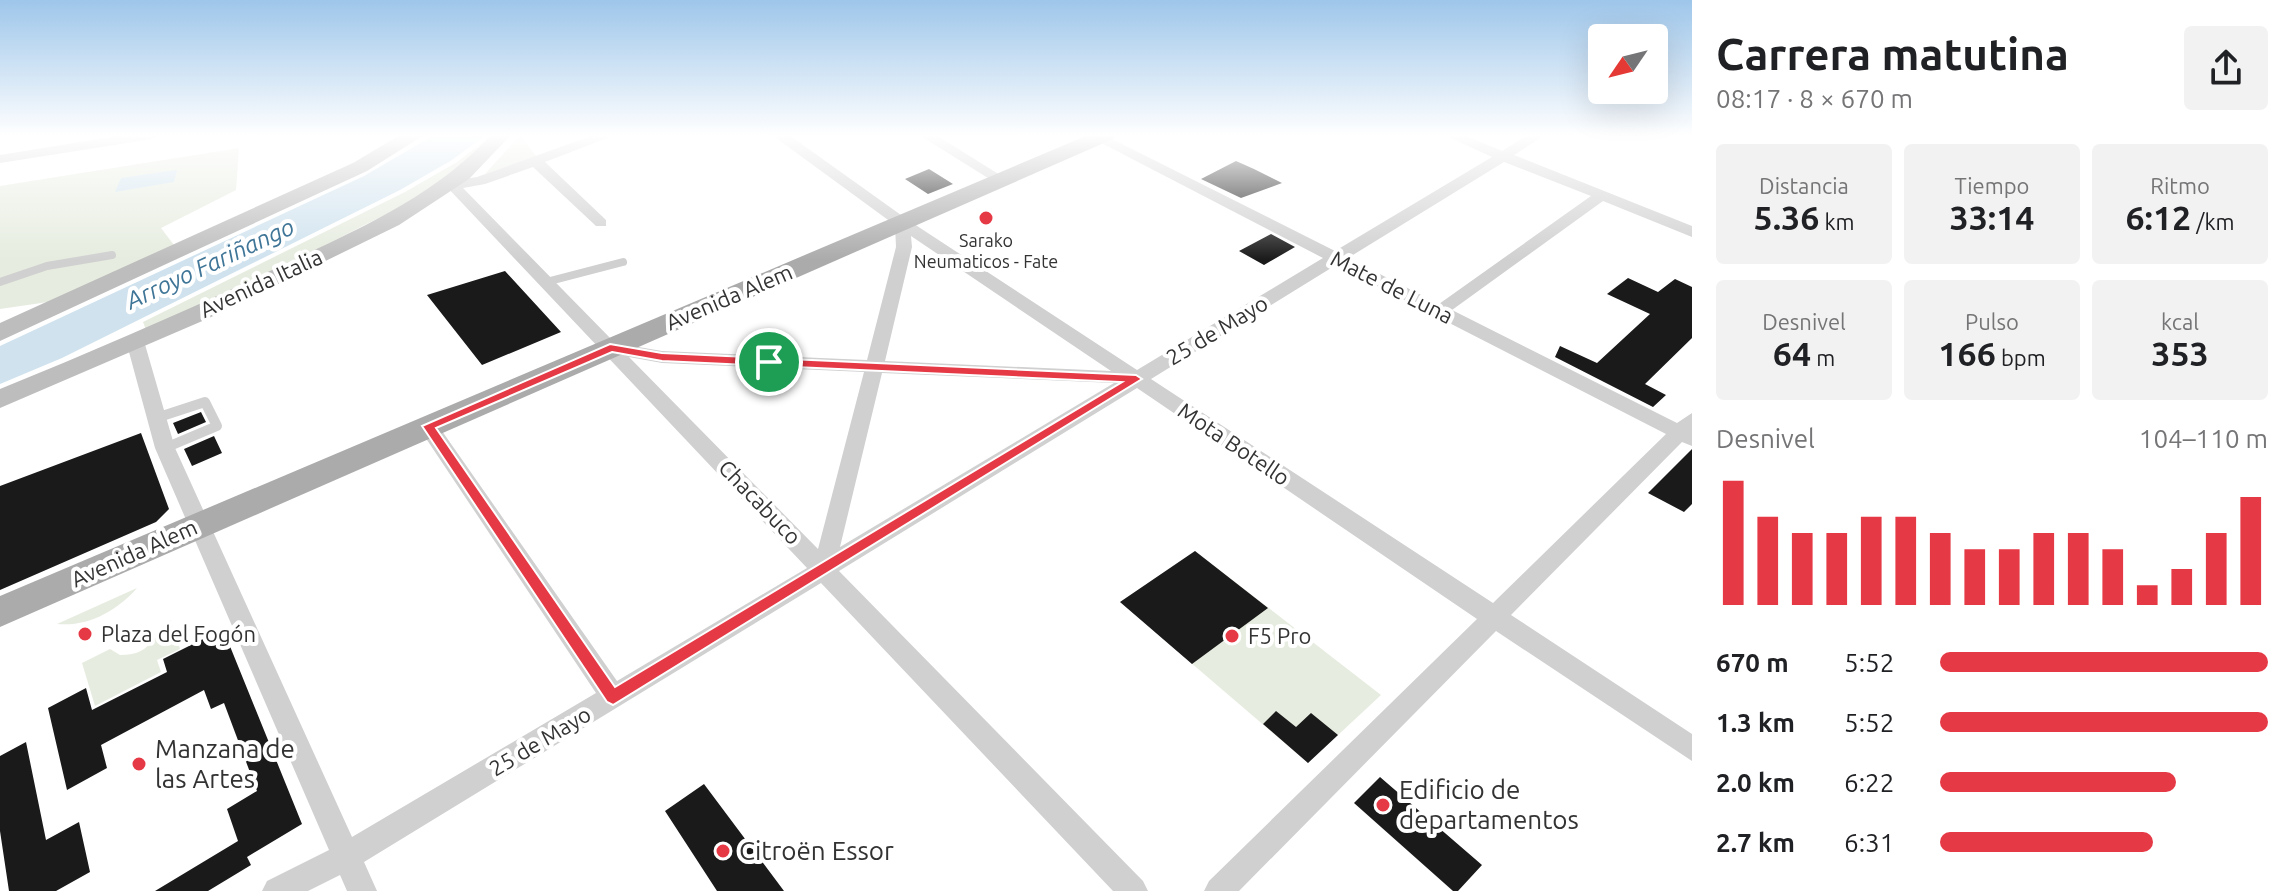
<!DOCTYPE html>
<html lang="es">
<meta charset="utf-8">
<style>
body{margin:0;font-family:Ubuntu,sans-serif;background:#f2f2f2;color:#202124;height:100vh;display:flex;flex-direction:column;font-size:30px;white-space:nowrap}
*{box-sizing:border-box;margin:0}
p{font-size:26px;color:#757577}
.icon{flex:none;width:44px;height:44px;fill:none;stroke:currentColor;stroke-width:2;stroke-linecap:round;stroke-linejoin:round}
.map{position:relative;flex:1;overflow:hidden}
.sheet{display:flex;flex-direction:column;background:#fff;width:600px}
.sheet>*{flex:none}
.needle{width:52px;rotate:235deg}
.controls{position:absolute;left:1588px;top:24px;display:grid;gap:16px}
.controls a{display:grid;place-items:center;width:80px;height:80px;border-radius:8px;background:#fff;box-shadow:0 8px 32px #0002;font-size:40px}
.pin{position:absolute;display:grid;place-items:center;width:68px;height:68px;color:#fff;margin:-34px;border:4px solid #fff;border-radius:50%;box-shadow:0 2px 8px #0007}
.round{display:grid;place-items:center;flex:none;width:84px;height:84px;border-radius:8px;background:#f2f2f2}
.head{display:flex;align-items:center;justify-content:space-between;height:136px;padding:0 24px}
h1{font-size:44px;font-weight:600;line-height:60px}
.metrics{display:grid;grid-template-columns:repeat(3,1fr);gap:12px;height:136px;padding:8px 24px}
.metrics div{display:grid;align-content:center;border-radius:8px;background:#f2f2f2;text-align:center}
.metrics b{font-size:34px;font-weight:600}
.metrics small{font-size:22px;font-weight:400}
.metrics p{font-size:22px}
.chart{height:224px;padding:16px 24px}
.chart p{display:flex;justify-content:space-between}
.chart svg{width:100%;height:144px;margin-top:8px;stroke:#e63946;stroke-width:6}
ul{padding:0 24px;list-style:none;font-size:26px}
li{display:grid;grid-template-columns:128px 96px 1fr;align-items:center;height:60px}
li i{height:20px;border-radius:10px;background:#e63946}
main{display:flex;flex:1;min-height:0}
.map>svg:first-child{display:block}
.green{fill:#e6ecdf}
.water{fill:#cfe2ee}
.building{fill:#1a1a1a}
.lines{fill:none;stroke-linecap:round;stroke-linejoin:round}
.lane-far1{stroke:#d0d0d0;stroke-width:8}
.lane{stroke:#d0d0d0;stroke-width:10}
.street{fill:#d0d0d0;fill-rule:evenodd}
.secondary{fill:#bdbdbd;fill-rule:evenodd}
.primary{fill:#ababab;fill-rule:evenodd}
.route{fill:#e63946;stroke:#fff;stroke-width:2;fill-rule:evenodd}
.poi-dot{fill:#e63946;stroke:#fff;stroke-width:3}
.labels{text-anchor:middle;stroke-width:8;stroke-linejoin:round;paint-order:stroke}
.far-poi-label{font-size:18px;fill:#333;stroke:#fff}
.street-label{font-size:22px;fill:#333;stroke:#fff}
.poi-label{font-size:22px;fill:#333;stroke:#fff;text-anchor:start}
.water-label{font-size:24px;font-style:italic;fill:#3f7597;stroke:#fff}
.near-poi-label{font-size:26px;fill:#333;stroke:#fff;text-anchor:start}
</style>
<main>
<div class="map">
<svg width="1692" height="891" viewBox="0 0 1692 891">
<rect width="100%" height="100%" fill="#fff"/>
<path class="green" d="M492,135C461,182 399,207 351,232C284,267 216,299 146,330L143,322L405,192L457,162Z
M520,135L536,156L485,174Z
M239,148L236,190L161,228L174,245L48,302L0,309V186Z
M1195,551L1381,695L1308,763L1120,602Z
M137,588C117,611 88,627 57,624Z
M171,620L180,649L157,660L161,672L95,706L82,663L110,649L120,655C157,655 151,630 171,620Z"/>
<path class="water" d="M434,135H486L452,160L400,190L62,358L0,384V346L364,176Z
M177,170L174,182L115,192L121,178Z"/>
<path class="building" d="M1236,161L1254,169L1282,183L1241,198L1201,179Z
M929,169L953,184L928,194L905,179Z
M1271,234L1295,247L1264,265L1239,251Z
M505,271L561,332L482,365L427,295Z
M1628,278L1658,292L1675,279L1692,287V338L1645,384L1666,395L1653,407L1555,357L1560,346L1597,363L1650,314L1607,294Z
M201,412L206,422L178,434L173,423Z
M141,433L169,509L156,522L0,590V486Z
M214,436L222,453L192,466L184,449Z
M1692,449V504L1684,512L1648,493Z
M1195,551L1268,608L1192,664L1120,602Z
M223,629L302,824L247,857L251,865L208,891H155L238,841L227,809L257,791L224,703L211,709L204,690L101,745L107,768L67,790L48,708L86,688L92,710L167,672L163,659Z
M1276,711L1296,727L1311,713L1338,735L1308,763L1263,724Z
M26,742L46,840L79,822L90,872L56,891H9L0,831V756Z
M1380,777L1482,865L1458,891H1453L1354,803Z
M704,784L784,891H717L665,811Z"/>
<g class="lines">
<path class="lane-far1" d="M0,282L47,266L112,255
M546,282L623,262"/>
<path class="lane" d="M156,418L205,402L217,426L165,448"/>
<path class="street" d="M123,135H159L152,139L0,163V155Z
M594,135H615L545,162L606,220V226H596L533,167L485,184L463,188L615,343L662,351L867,360L896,247L895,225L772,135H789L908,220L1137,370L1323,258L1086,135H1104L1335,251L1492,157L1444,135H1464L1502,151L1528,135H1545L1514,155L1692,226V237L1603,201L1452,310L1677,423L1692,413V446L1682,442L1511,615L1692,734V761L1496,631L1239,891H1204L1209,881L1477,619L1137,388L839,571L1143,881L1148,891H1113L821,583L364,862L377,891H347L340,875L308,891H262L267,881L329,850L155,448L126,341L129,337L135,335L144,341L175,448L352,837L596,693L421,431L418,426L421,421H435L617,681L807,568L445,185L452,181L477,177ZM1504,162L1591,196L1439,304L1348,258ZM911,236L1111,371L885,361L912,247ZM1336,265L1666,434L1493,603L1151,379ZM629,357L662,363L864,372L818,549ZM882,373L1114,383L840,547Z
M919,135H936L1008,180L1001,184L996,183Z"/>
<path class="secondary" d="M400,135H424L367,171L0,341V323L353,163Z
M491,135H511L469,179L399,225L207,319L0,408V389C98,349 196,307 291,261C363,227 436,195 491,135Z"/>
<path class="primary" d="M1088,135H1116L1113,139L0,627V596Z"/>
</g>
<linearGradient id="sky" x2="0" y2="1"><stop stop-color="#9ec6ea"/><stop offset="0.52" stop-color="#fff"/><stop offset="1" stop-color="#fff" stop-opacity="0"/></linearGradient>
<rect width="1692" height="260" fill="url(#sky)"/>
<path class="route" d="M610,344L662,353L1136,375L1142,379L613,705L607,702L422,426ZM612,352L662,361L1122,382L615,687L436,428Z"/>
<g class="poi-dot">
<circle cx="986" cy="218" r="8"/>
<circle cx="85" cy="634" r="8"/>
<circle cx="1232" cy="636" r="8"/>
<circle cx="139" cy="764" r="8"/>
<circle cx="1383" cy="805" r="8"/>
<circle cx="723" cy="851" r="8"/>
</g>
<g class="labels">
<g class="far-poi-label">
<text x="986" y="247">Sarako<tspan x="986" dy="21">Neumaticos - Fate</tspan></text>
</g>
<g class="street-label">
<text transform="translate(261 283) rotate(-25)" y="8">Avenida Italia</text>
<text transform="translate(1392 287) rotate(27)" y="8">Mate de Luna</text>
<text transform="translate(729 297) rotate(-23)" y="8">Avenida Alem</text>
<text transform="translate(1217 330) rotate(-31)" y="8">25 de Mayo</text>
<text transform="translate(1234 444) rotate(34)" y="8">Mota Botello</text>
<text transform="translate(760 502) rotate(46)" y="8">Chacabuco</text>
<text transform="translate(134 553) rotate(-24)" y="8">Avenida Alem</text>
<text transform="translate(540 741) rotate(-31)" y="8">25 de Mayo</text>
</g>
<g class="poi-label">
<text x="101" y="642">Plaza del Fogón</text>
<text x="1248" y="644">F5 Pro</text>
</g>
<g class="water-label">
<text transform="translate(210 264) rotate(-25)" y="8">Arroyo Fariñango</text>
</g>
<g class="near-poi-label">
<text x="155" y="758">Manzana de<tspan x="155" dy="30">las Artes</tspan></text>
<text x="1399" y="799">Edificio de<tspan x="1399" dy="30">departamentos</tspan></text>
<text x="739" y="860">Citroën Essor</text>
</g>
</g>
</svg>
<div class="controls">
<a><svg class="needle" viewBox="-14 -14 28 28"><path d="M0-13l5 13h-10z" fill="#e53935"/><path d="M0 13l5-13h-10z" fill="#757577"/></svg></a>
</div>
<div class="pin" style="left:769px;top:362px;background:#1e9e55"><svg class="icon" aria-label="arrive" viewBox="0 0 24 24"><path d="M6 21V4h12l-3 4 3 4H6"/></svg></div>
</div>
<section class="sheet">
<div class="head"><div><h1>Carrera matutina</h1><p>08:17 · 8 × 670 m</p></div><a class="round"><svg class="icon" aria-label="share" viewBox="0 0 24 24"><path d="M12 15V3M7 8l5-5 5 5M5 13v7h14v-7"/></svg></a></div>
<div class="metrics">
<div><p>Distancia</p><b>5.36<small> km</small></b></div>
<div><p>Tiempo</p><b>33:14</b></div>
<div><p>Ritmo</p><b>6:12<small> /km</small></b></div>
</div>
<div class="metrics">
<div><p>Desnivel</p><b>64<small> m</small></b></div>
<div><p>Pulso</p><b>166<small> bpm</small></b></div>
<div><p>kcal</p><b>353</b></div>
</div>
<div class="chart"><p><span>Desnivel</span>104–110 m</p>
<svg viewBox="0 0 160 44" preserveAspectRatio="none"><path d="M5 44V6M15 44V17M25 44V22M35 44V22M45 44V17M55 44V17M65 44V22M75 44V27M85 44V27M95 44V22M105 44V22M115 44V27M125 44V38M135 44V33M145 44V22M155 44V11"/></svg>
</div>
<ul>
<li><b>670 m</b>5:52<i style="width:100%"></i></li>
<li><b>1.3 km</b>5:52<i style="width:100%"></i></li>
<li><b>2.0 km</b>6:22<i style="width:72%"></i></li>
<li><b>2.7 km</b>6:31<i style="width:65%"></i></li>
</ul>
</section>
</main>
